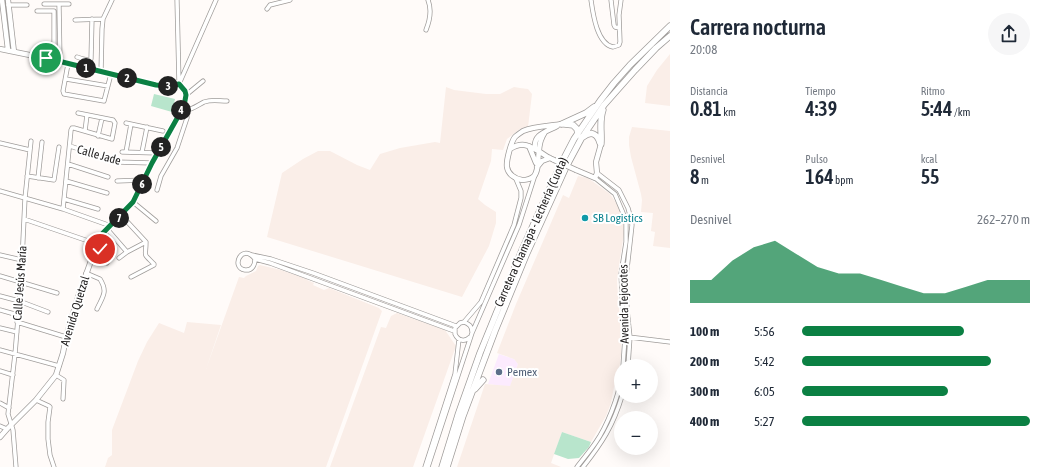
<!DOCTYPE html>
<html lang="es">
<meta charset="utf-8">
<style>
body{margin:0;font-family:"Asap Condensed",sans-serif;background:#f6f6f7;color:#1f2937;height:100vh;display:flex;flex-direction:column;font-size:15px;white-space:nowrap}
*{box-sizing:border-box;margin:0}
p{font-size:13px;color:#747a83}
.icon{flex:none;width:22px;height:22px;fill:none;stroke:currentColor;stroke-width:2;stroke-linecap:round;stroke-linejoin:round}
.map{position:relative;flex:1;overflow:hidden}
.sheet{display:flex;flex-direction:column;background:#fff;width:380px}
.sheet>*{flex:none}
.controls{position:absolute;left:614px;top:359px;display:grid;gap:8px}
.controls a{display:grid;place-items:center;width:44px;height:44px;border-radius:50%;background:#fff;box-shadow:0 4px 16px #0002;font-size:20px}
.pin{position:absolute;display:grid;place-items:center;width:34px;height:34px;color:#fff;margin:-17px;border:2px solid #fff;border-radius:50%;box-shadow:0 1px 4px #0007}
.km{position:absolute;width:20px;height:20px;margin:-10px;border-radius:50%;background:#222;color:#fff;font-size:11px;line-height:20px;text-align:center}
.round{display:grid;place-items:center;flex:none;width:42px;height:42px;border-radius:21px;background:#f6f6f7}
.overview{display:flex;align-items:center;justify-content:space-between;height:68px;padding:0 20px}
h1{font-size:22px;font-weight:600;line-height:30px}
.metrics{display:grid;grid-template-columns:repeat(3,1fr);gap:6px;height:68px;padding:4px 20px}
.metrics div{display:grid;align-content:center}
.metrics b{font-size:20px;font-weight:600}
.metrics small{font-size:11px;font-weight:400}
.metrics p{font-size:11px}
.chart{height:112px;padding:8px 20px}
.chart p{display:flex;justify-content:space-between}
.chart svg{width:100%;height:72px;margin-top:4px;fill:#0b8043;opacity:.7}
ul{padding:0 20px;list-style:none;font-size:13px}
li{display:grid;grid-template-columns:64px 48px 1fr;align-items:center;height:30px}
li i{height:10px;border-radius:5px;background:#0b8043}
main{display:flex;flex:1;min-height:0}
.map>svg:first-child{display:block}
.commercial{fill:#fcebfe}
.built{fill:#faeee8}
.green{fill:#b8e5cc}
.lines{fill:none;stroke-linecap:round;stroke-linejoin:round}
.minor-casing{stroke:#a09d9b;stroke-width:5}
.major-casing{stroke:#a09d9b;stroke-width:6}
.highway-casing{stroke:#a09d9b;stroke-width:7}
.minor{stroke:#fff;stroke-width:3.5}
.major{stroke:#fff;stroke-width:4.5}
.highway{stroke:#fff;stroke-width:5.5}
.major-bridge-casing{stroke:#a09d9b;stroke-width:6;stroke-linecap:butt}
.major-bridge{stroke:#fff;stroke-width:4.5}
.route-casing{stroke:#fff;stroke-width:8}
.route{stroke:#0b8043;stroke-width:5}
.culture-dot{fill:#0f9aa8;stroke:#fff;stroke-width:1.5}
.service-dot{fill:#5c6f8a;stroke:#fff;stroke-width:1.5}
.labels{text-anchor:middle;stroke-width:4;stroke-linejoin:round;paint-order:stroke}
.street-label{font-size:12px;fill:#252323;stroke:#fff}
.culture-label{font-size:12px;fill:#0d838f;stroke:#fff;text-anchor:start}
.service-label{font-size:12px;fill:#4e5e75;stroke:#fff;text-anchor:start}
</style>
<main>
<div class="map">
<svg width="670" height="467" viewBox="0 0 670 467">
<rect width="100%" height="100%" fill="#fffbf9"/>
<path class="commercial" d="M499,354L514,359L518,364L510,387L488,384Z"/>
<path class="built" d="M670,54V106L645,103L647,86L657,70Z
M446,87L454,90L486,94H500L514,87L520,88L528,89L532,94L528,127L520,129L507,139L503,150L492,149L491,161L478,199L485,205L496,212V223L489,246L462,297L267,237L282,173L303,159L318,151H330L357,165L370,170L380,154L400,148L435,142L440,143Z
M632,127L670,131V248L653,246L655,232L651,231L653,213L641,212L642,200L641,194L631,157L629,145V137Z
M578,176L588,178L610,194L619,207L623,219L624,234L620,258L617,281L618,296L621,337V354L618,381L614,387L611,403L606,416L591,442L562,432L551,463L561,467H457L485,384L510,386L518,364L514,359L497,353L516,304L563,195L569,198Z
M260,265L281,270L307,279V280L314,283L313,285L324,290L329,288L379,308L382,311L326,467H105L108,458L112,455V430L138,361L147,342L159,323L184,333L187,322L221,325L206,369L239,277L244,278L246,276L256,271L258,266Z
M397,313L445,330L456,346L413,467H330L381,327L386,328L391,316Z"/>
<path class="green" d="M154,94L175,99L172,112L151,106Z
M562,432L591,442L589,447L579,458L568,459L554,454Z"/>
<g class="lines">
<defs>
<path id="minor" d="M177,0L179,83
M591,0C593,14 597,44 613,47L619,45L620,42L619,15L621,0
M611,0L614,25L615,27L619,28
M44,4H69
M59,4L60,62
M8,5H27
M267,9L270,5L290,0
M37,11H54V60
M75,20L103,19
M426,30C430,20 432,10 428,0
M39,49L54,52
M77,57L83,59
M68,64L63,91L64,94L104,101L111,74
M80,67L83,59L88,60L91,59L92,19
M101,72L102,29L103,19L112,0
M66,79L108,86
M179,84L216,0
M186,95L203,81
M187,110C193,109 198,105 204,102C212,99 219,101 227,101
M126,123L163,131
M85,131L87,115
M98,136L102,118
M0,143L30,150
M70,146L117,162L152,163
M122,152L157,153
M126,152L131,124
M142,152L147,127
M68,164L108,177
M597,173L619,190L628,208L631,219L632,225L630,243L626,278L627,309L630,337L628,366
M27,176L54,180L59,147
M38,178L42,142
M595,178L615,194L623,213L626,222V242L621,274L622,296L625,336L623,366
M66,181L107,193
M117,181L144,180
M157,190L161,176L177,148L187,118V110L183,106
M0,191L63,209L111,226
M64,199L98,209
M133,202L156,221
M63,209L71,130L72,128H74L112,139L115,123L113,120L78,113
M121,215L146,242C146,258 142,252 154,264V265L131,277
M24,219L97,244
M107,229L127,252
M95,249L101,250L103,258L107,263
M0,255L22,260
M252,255L271,259L313,273L456,326
M119,258L127,252L146,242
M255,259C255,265 252,271 245,270C230,268 242,242 255,259L270,263L454,331
M86,273L100,279C108,292 103,296 97,309
M0,276L57,293
M0,296L19,301L48,312
M0,310L18,315
M17,322L66,337
M464,322C469,324 472,326 472,332
M0,328L17,332
M470,337C465,342 458,341 455,334V328L460,323L464,322L481,302L514,225L521,198V191L516,179
M629,337L670,342
M0,350L59,366
M0,371L13,375
M56,375L64,380L63,399
M36,400L49,406L50,407L48,422V439L50,455L54,467
M0,403L9,408
M0,426L7,429
M16,467L13,430L8,414L15,354L21,282L25,198L31,141
M425,467L455,374L459,339
M428,467L472,333L519,225L535,175
M577,467C583,459 590,451 596,442C607,426 618,398 621,379
M583,467C602,443 613,426 622,396"/>
<path id="major" d="M2,0L8,50
M8,0L14,52
M0,49L54,60L156,85L168,86L179,84L185,91L186,95L183,106L152,163L133,202L102,235L97,244L78,297L66,337L63,353L56,375L36,400L7,429L0,437
M545,132C543,135 542,137 541,140C537,150 540,170 534,176C531,179 526,180 522,180C515,179 508,174 507,167C506,161 511,142 515,137C517,135 520,133 523,131C534,126 549,126 562,124
M529,146L536,163
M510,149C523,141 529,146 540,152C544,155 549,158 554,160
M535,149C533,134 546,132 557,126
M537,167L542,161L550,158
M576,170L595,178L597,173L596,162L601,144"/>
<path id="highway" d="M562,124L586,113L594,107
M564,124L573,125L577,129L578,135
M583,137C591,131 597,133 600,143
M601,144C602,132 599,121 603,110
M475,389L483,380
M442,467L458,415L480,353L522,250L561,164L574,139L600,101L614,83L630,65L670,26
M447,467L463,416L495,331L527,253L566,167L581,139L604,105L635,70L656,48L670,36"/>
</defs>
<use href="#minor" class="minor-casing"/>
<use href="#major" class="major-casing"/>
<use href="#highway" class="highway-casing"/>
<use href="#minor" class="minor"/>
<use href="#major" class="major"/>
<use href="#highway" class="highway"/>
<defs>
<path id="major-bridge" d="M554,160L576,170"/>
</defs>
<use href="#major-bridge" class="major-bridge-casing"/>
<use href="#major-bridge" class="major-bridge"/>
</g>
<g class="lines">
<defs>
<path id="route" d="M46,58L156,85L168,86L179,84L185,91L186,95L184,106L152,163L133,202L102,234L95,249H100"/>
</defs>
<use href="#route" class="route-casing"/>
<use href="#route" class="route"/>
</g>
<circle class="culture-dot" cx="585" cy="218" r="4"/>
<circle class="service-dot" cx="499" cy="372" r="4"/>
<g class="labels">
<g class="street-label">
<text transform="translate(99 155) rotate(16)" y="4">Calle Jade</text>
<text transform="translate(531 232) rotate(-66)" y="4">Carretera Chamapa - Lechería (Cuota)</text>
<text transform="translate(20 283) rotate(-86)" y="4">Calle Jesús María</text>
<text transform="translate(624 304) rotate(-91)" y="4">Avenida Tejocotes</text>
<text transform="translate(75 311) rotate(-73)" y="4">Avenida Quetzal</text>
</g>
<g class="culture-label">
<text x="593" y="222">SB Logistics</text>
</g>
<g class="service-label">
<text x="507" y="376">Pemex</text>
</g>
</g>
</svg>
<div class="controls">
<a>+</a>
<a>−</a>
</div>
<div class="pin" style="left:46px;top:58px;background:#1e9e55"><svg class="icon" aria-label="arrive" viewBox="0 0 24 24"><path d="M6 21V4h12l-3 4 3 4H6"/></svg></div>
<div class="pin" style="left:100px;top:249px;background:#d93025"><svg class="icon" aria-label="check" viewBox="0 0 24 24"><path d="M5 12l5 5 9-10"/></svg></div>
<b class="km" style="left:86px;top:68px">1</b>
<b class="km" style="left:127px;top:78px">2</b>
<b class="km" style="left:168px;top:86px">3</b>
<b class="km" style="left:181px;top:110px">4</b>
<b class="km" style="left:161px;top:147px">5</b>
<b class="km" style="left:142px;top:184px">6</b>
<b class="km" style="left:119px;top:218px">7</b>
</div>
<section class="sheet">
<div class="overview"><div><h1>Carrera nocturna</h1><p>20:08</p></div><a class="round"><svg class="icon" aria-label="share" viewBox="0 0 24 24"><path d="M12 15V3M7 8l5-5 5 5M5 13v7h14v-7"/></svg></a></div>
<div class="metrics">
<div><p>Distancia</p><b>0.81<small> km</small></b></div>
<div><p>Tiempo</p><b>4:39</b></div>
<div><p>Ritmo</p><b>5:44<small> /km</small></b></div>
</div>
<div class="metrics">
<div><p>Desnivel</p><b>8<small> m</small></b></div>
<div><p>Pulso</p><b>164<small> bpm</small></b></div>
<div><p>kcal</p><b>55</b></div>
</div>
<div class="chart"><p><span>Desnivel</span>262–270 m</p>
<svg viewBox="0 0 160 44" preserveAspectRatio="none"><path d="M0 44V30L10 30L20 18L30 10L40 6L50 14L60 22L70 26L80 26L90 30L100 34L110 38L120 38L130 34L140 30L150 30L160 30V44z"/></svg>
</div>
<ul>
<li><b>100 m</b>5:56<i style="width:71%"></i></li>
<li><b>200 m</b>5:42<i style="width:83%"></i></li>
<li><b>300 m</b>6:05<i style="width:64%"></i></li>
<li><b>400 m</b>5:27<i style="width:100%"></i></li>
</ul>
</section>
</main>
